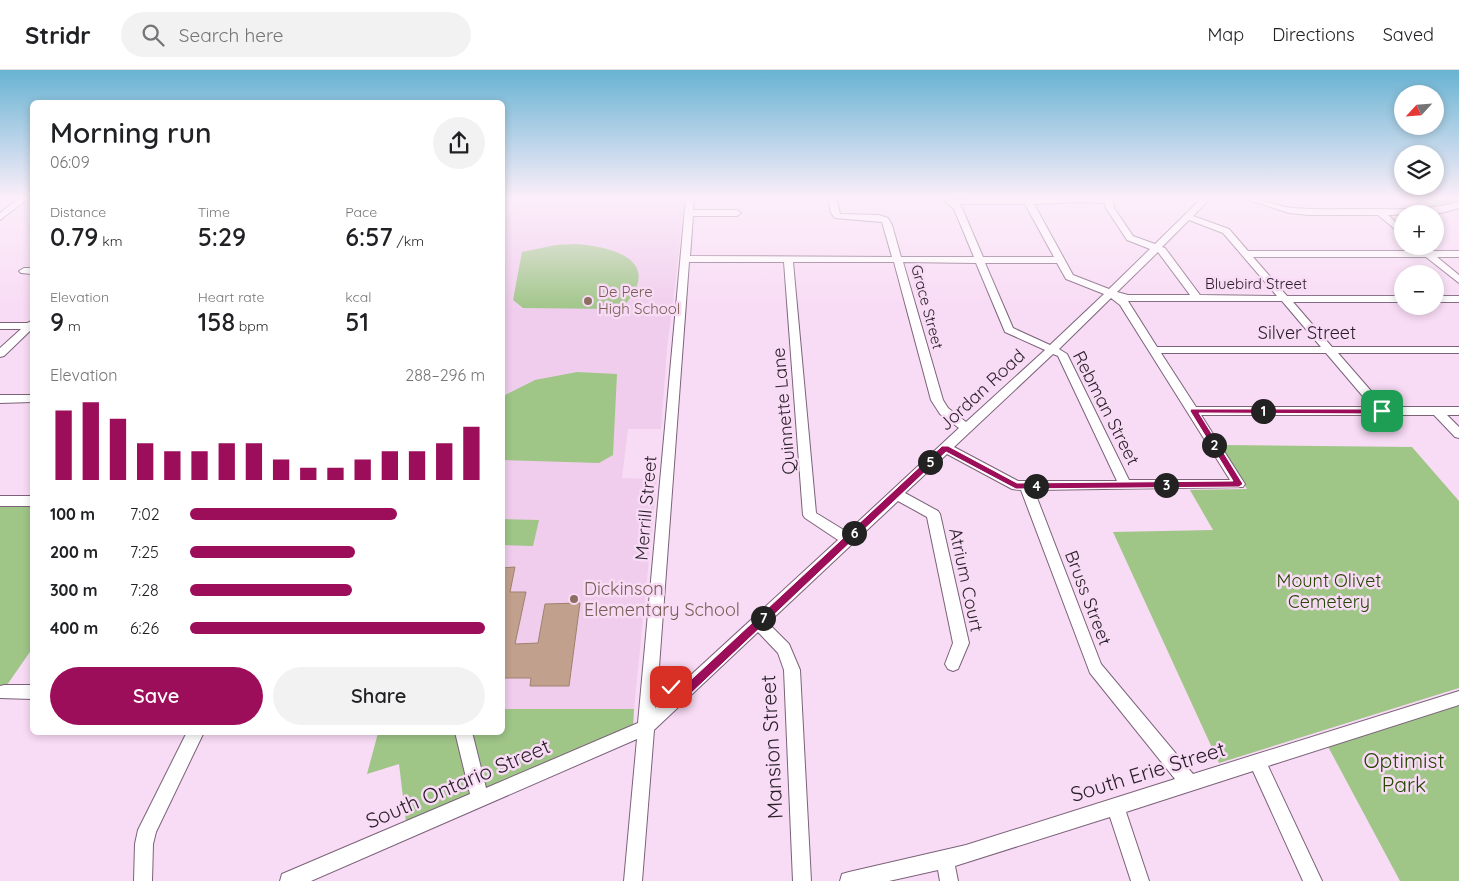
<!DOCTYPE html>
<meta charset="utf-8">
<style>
body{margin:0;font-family:Quicksand,sans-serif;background:#f2f2f2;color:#202124;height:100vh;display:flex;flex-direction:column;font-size:19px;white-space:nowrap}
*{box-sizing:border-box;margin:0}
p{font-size:16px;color:#757577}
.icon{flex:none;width:28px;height:28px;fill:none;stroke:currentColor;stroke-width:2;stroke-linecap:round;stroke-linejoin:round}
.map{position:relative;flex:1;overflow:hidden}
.side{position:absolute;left:30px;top:30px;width:475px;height:635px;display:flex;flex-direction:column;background:#fff;border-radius:8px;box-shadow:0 2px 8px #0003}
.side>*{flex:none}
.needle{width:32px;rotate:244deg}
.tools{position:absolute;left:1394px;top:15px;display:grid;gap:10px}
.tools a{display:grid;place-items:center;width:50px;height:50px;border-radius:50%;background:#fff;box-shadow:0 2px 8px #0003;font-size:25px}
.pin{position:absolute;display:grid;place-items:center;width:42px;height:42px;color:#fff;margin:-21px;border-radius:10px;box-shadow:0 2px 8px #0006}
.km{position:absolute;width:25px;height:25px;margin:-12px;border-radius:50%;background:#222;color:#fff;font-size:14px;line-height:25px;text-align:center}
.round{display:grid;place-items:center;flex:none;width:52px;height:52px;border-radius:26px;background:#f2f2f2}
.overview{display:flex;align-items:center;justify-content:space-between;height:85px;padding:0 20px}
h1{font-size:28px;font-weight:600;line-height:38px}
.figures{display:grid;grid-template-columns:repeat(3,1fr);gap:8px;height:85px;padding:5px 20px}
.figures div{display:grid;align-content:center}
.figures b{font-size:25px;font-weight:600}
.figures small{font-size:14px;font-weight:400}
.figures p{font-size:14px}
.chart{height:140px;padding:10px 20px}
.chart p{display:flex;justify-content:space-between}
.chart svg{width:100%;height:90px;margin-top:5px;stroke:#9c0d5a;stroke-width:6}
.button{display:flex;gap:10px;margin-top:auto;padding:10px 20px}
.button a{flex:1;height:58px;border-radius:30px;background:#9c0d5a;color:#fff;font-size:20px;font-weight:600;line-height:58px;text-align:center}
.button a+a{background:#f2f2f2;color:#202124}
ul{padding:0 20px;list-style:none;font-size:16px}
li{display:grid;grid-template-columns:80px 60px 1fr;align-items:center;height:38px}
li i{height:12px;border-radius:6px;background:#9c0d5a}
header{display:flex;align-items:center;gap:30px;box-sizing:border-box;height:70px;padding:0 25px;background:#fff;border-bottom:1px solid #e0e0e0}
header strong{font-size:24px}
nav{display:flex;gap:28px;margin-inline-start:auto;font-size:18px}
.search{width:350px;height:45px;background:#f2f2f2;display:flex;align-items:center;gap:12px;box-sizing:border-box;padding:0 18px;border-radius:28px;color:#757577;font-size:19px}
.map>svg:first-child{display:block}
.built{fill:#f0cded}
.green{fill:#9fc587}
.building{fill:#c1a18d;stroke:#a0816e}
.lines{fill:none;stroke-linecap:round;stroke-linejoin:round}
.minor-casing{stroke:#7b6279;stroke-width:2}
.minor{fill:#fff;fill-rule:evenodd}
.route{fill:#9c0d5a;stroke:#fff}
.education-dot{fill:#8d6e63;stroke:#f8dbf5;stroke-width:2}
.labels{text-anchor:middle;stroke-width:5;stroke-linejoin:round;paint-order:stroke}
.far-street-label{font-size:15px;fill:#281e27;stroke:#f8dbf5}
.far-education-label{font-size:15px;fill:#785e54;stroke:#f8dbf5;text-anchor:start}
.street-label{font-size:18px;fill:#281e27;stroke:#f8dbf5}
.park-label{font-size:18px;fill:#244702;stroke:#f8dbf5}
.education-label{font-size:18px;fill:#785e54;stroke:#f8dbf5;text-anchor:start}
.near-street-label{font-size:21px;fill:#281e27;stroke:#f8dbf5}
.near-park-label{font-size:21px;fill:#244702;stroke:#f8dbf5}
</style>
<header>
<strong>Stridr</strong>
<div class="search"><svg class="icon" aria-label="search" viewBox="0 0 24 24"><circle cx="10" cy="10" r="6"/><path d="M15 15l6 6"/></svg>Search here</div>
<nav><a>Map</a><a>Directions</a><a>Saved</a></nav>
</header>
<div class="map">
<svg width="1459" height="811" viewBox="0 0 1459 811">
<rect width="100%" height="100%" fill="#f8dbf5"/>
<path class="built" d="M517,127H684L679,182L667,279L661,359H628L622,408L657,409L634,639H503V146H510Z"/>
<path class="green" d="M1411,127H1459V132L1438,139Z
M576,174C618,177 665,193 621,239L523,238L513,230L522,182L556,175Z
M577,302L617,304L613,385L599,393L503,390V326L535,310Z
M1219,375L1412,377L1459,431V618L1219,693L1113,462L1213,460L1190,420L1247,419Z
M0,431H32V579L0,625Z
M503,449L539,450L533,476L503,475Z
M1459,628V811H1400L1325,671Z
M503,639H634L633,659L484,719L470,663L502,662Z
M378,663H458L472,724L406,752L399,694L367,704Z"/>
<path class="building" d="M515,497L510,522H526L515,574L538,573L545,534L580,533L569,616H530L531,608H502V498Z"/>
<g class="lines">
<defs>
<path id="minor" d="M20,127H30L0,150V143Z
M686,127H694L693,140H737L741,143L737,146H693L690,186L892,187L882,152L835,148L831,143L828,127H836L840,144L879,145L888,148L892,155L901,187H974L954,139L940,127H950L952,130L1113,127L1114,138L1133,166L1155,174L1203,127H1212L1193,146L1229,159L1248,181H1459V187H1437L1459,205V213L1426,187H1253L1287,226H1402V232H1293L1332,277H1459V283H1338L1385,337H1459V345H1447L1459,357V368L1455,367L1434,345H1201L1243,411L1245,414L1243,417L1034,420L1101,594L1193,704L1459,621V635L1268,696L1322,811H1303L1253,701L1126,742L1149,811H1131L1110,747L955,796L958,811H940L938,800L889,811H840L842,804L849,802L966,775L1175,709L1090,603L1021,420L1012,419L947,384L905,423L938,441L940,444L969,573L958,599L953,601L948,599L945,594L953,573L927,447L898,431L768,553L789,574L800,600L811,811H793L784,600L778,583L758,562L654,660L642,811H624L637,669L311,811H280L282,804L470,724L455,662H472L486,718L638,653ZM1082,132L1105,133L1106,138L1127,170L1150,179L1109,219L1073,205L1034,134ZM959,134H1025L1054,187H983L962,138ZM1189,150L1223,163L1277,226L1200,225L1165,178L1162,177ZM1158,182L1190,225H1128L1117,222ZM689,192H784L803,445L805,448L838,470L680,615L659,597ZM793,192H894L931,330L940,344L959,358L847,462L816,443ZM903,192L976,193L1005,262L1045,280L966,352L948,338L943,330ZM985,193H1057L1066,209L1104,224L1050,275L1013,258ZM1111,228L1120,235L1230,410H1129L1067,284L1059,279ZM1128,231H1282L1321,277H1157ZM1161,283H1326L1372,337H1196ZM1053,284L1058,286L1117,411H1018L954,377ZM657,615L669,625L655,638Z
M1240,127C1259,127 1275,136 1293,138C1316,140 1340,139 1363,139C1396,139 1427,141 1459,132V138L1441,143L1388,145L1402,158V165L1378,145H1309L1289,143Z
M24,198H32V204L21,203L19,201Z
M1435,226H1459V232H1435Z
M32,251V259L4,286L0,287V278L21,259H0V253H27Z
M0,325H32V332L0,333Z
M0,426H32V436H0Z
M4,615H32V629L0,628V616Z
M187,662H204L156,762L153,774L152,811H134L135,774L138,760Z"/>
</defs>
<use href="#minor" class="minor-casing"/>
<use href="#minor" class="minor"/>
</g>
<linearGradient id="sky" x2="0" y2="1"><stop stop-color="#68b3d2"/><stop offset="0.53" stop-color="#fceffa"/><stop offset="1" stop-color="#fceffa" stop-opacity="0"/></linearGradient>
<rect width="1459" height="241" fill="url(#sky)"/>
<path class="route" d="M1191,339H1382L1386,341L1382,344L1199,343L1243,414L1239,417L1016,419L946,382L685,629H677L666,617L671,612L681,619L942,376H948L1017,413L1233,411L1190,341Z"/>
<g class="education-dot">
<circle cx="588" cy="231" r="5"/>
<circle cx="574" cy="529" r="5"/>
</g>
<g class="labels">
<g class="far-street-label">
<text x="1256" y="219">Bluebird Street</text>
<text transform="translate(927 237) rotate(75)" y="5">Grace Street</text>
</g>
<g class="far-education-label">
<text x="598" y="227">De Pere<tspan x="598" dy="17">High School</tspan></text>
</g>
<g class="street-label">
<text x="1307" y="269">Silver Street</text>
<text transform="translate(982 320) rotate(-43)" y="6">Jordan Road</text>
<text transform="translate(1106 338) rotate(63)" y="6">Rebman Street</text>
<text transform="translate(784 341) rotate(-95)" y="6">Quinnette Lane</text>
<text transform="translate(646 438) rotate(-85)" y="6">Merrill Street</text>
<text transform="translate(966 510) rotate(78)" y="6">Atrium Court</text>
<text transform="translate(1088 528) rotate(69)" y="6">Bruss Street</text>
</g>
<g class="park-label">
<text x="1329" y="517">Mount Olivet<tspan x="1329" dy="21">Cemetery</tspan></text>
</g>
<g class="education-label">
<text x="584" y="525">Dickinson<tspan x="584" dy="21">Elementary School</tspan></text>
</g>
<g class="near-street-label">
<text transform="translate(772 677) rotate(-93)" y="7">Mansion Street</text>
<text transform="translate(1148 702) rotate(-17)" y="7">South Erie Street</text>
<text transform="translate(458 714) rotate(-23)" y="7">South Ontario Street</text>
</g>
<g class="near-park-label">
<text x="1404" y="698">Optimist<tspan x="1404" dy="24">Park</tspan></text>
</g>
</g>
</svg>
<div class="tools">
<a><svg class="needle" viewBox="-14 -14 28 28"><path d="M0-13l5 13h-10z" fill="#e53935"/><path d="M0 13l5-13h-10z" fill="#757577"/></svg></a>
<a><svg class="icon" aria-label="layers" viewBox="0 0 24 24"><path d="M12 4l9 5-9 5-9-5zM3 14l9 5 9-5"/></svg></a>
<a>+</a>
<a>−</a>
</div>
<div class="pin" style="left:1382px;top:341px;background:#1e9e55"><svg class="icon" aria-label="arrive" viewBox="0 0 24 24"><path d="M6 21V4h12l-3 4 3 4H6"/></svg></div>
<div class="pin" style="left:671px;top:617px;background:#d93025"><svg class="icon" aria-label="check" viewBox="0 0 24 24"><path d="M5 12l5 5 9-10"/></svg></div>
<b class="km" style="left:1263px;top:341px">1</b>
<b class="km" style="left:1214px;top:375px">2</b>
<b class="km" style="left:1166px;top:415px">3</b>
<b class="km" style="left:1036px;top:416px">4</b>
<b class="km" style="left:930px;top:392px">5</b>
<b class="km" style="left:854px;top:463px">6</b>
<b class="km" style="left:763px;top:548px">7</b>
<section class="side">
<div class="overview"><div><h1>Morning run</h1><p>06:09</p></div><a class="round"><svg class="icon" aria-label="share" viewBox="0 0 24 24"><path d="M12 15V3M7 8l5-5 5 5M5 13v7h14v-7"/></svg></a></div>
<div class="figures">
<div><p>Distance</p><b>0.79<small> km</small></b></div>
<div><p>Time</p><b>5:29</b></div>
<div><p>Pace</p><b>6:57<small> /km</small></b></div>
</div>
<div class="figures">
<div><p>Elevation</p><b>9<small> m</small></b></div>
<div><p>Heart rate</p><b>158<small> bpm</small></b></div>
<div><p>kcal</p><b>51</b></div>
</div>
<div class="chart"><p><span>Elevation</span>288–296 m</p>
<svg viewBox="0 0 160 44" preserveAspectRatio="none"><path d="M5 44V10M15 44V6M25 44V14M35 44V26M45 44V30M55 44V30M65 44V26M75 44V26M85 44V34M95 44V38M105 44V38M115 44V34M125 44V30M135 44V30M145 44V26M155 44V18"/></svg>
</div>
<ul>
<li><b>100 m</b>7:02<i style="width:70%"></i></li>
<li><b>200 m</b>7:25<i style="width:56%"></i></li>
<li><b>300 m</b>7:28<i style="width:55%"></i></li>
<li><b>400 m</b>6:26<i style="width:100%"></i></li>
</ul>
<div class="button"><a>Save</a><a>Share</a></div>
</section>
</div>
